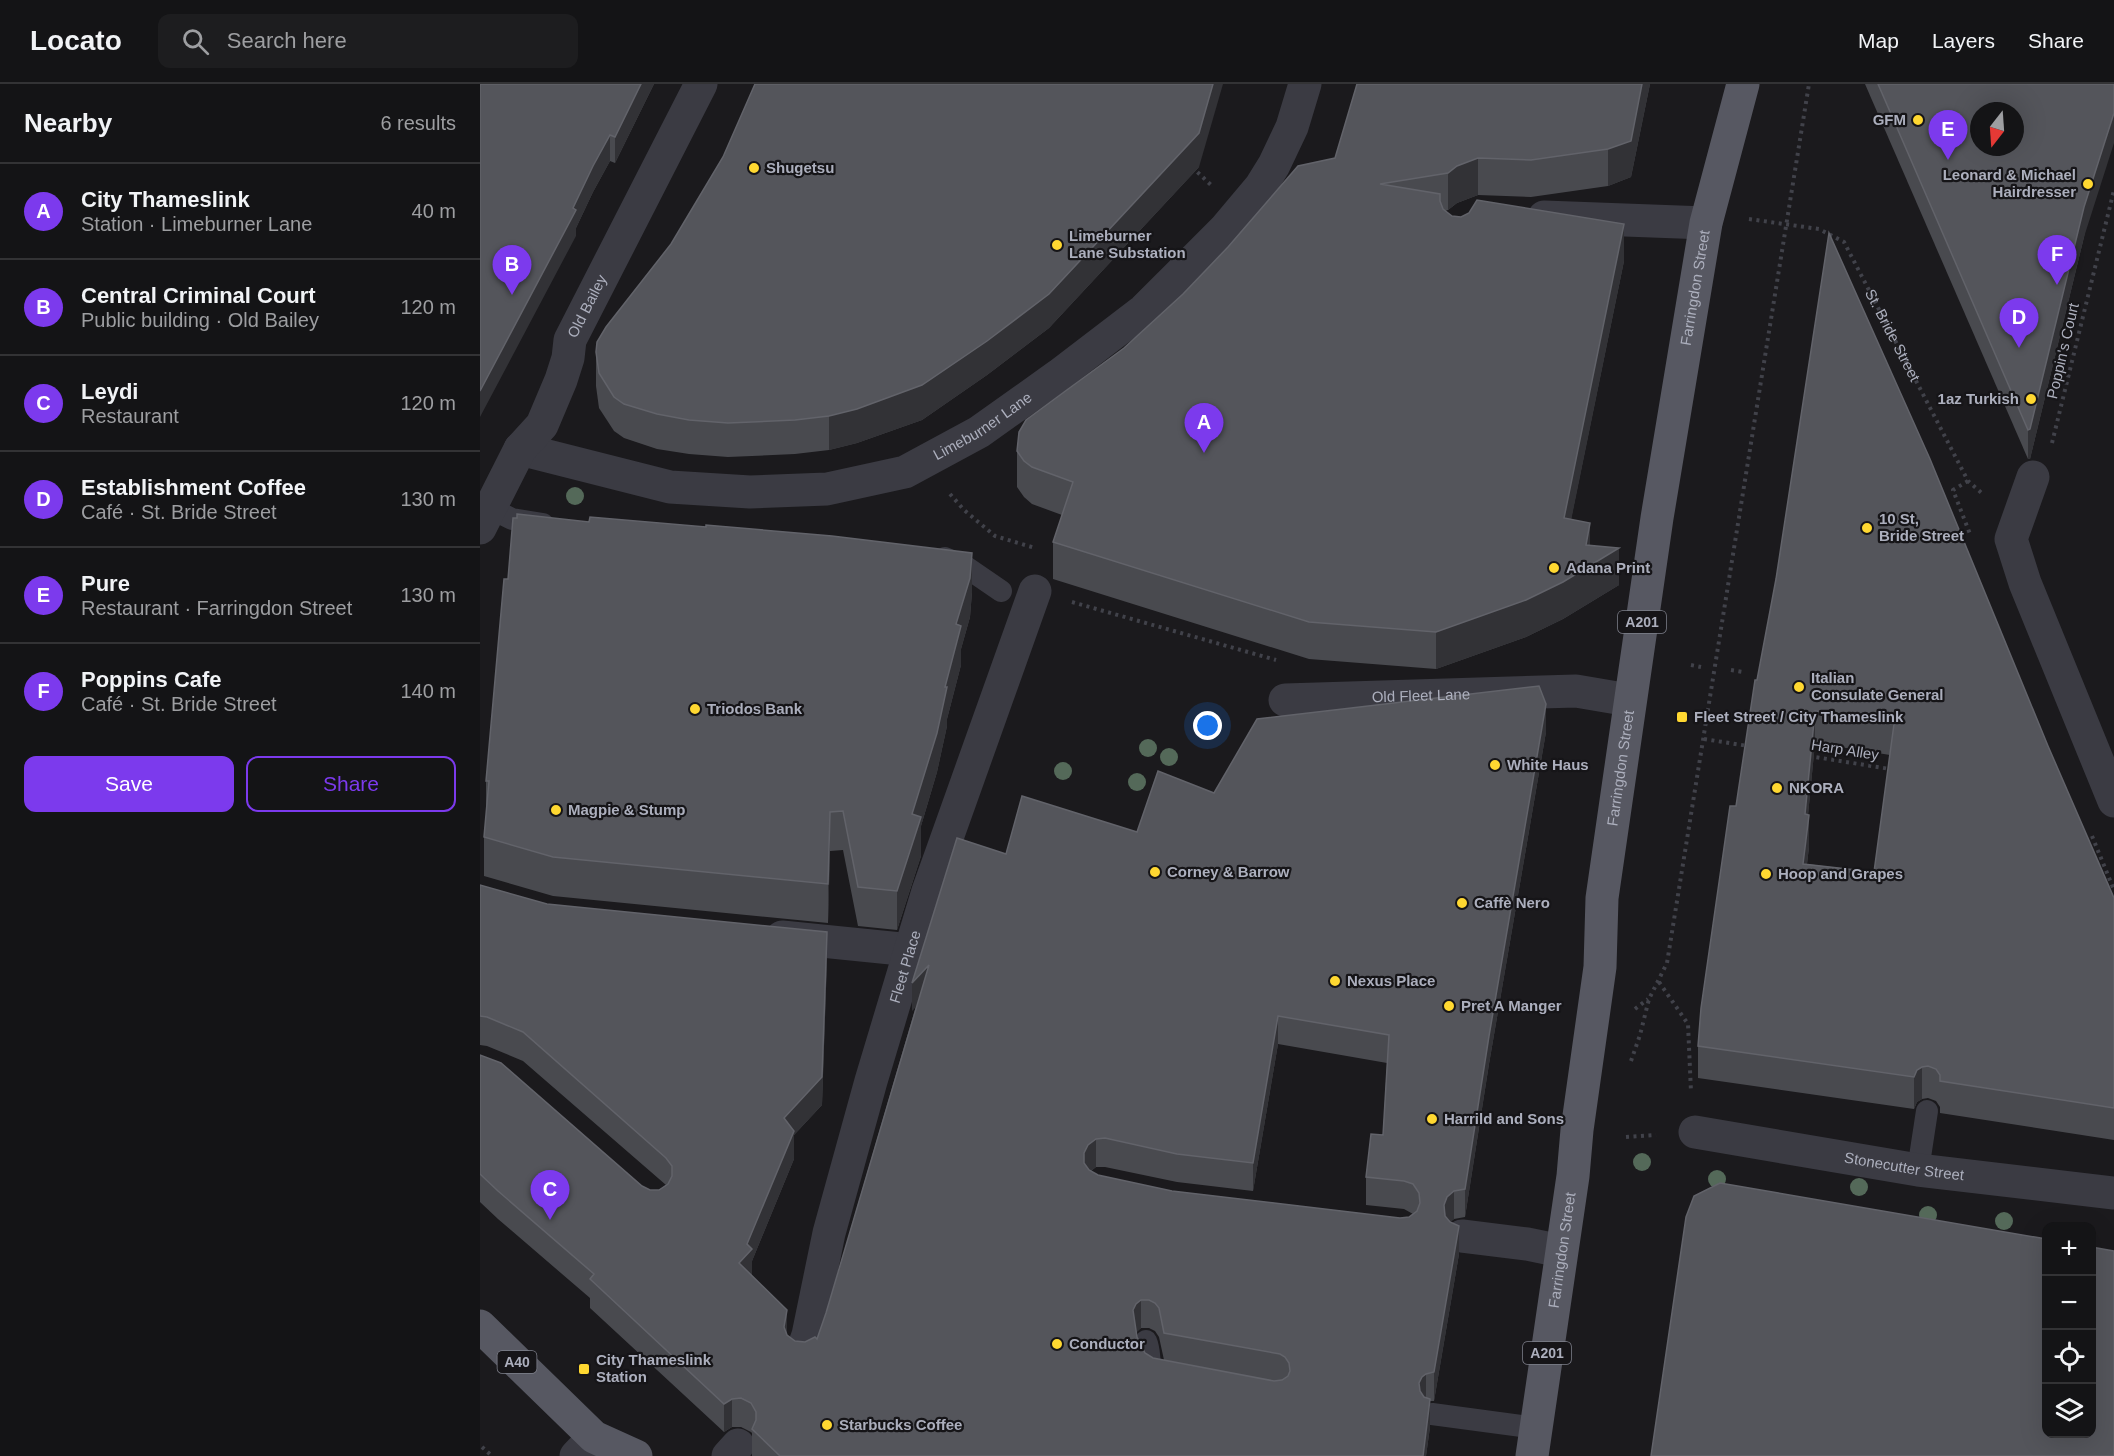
<!DOCTYPE html>
<html lang="en">
<head>
<meta charset="utf-8">
<style>
	body { margin:0; font-family:Helvetica,sans-serif; background:#1d1d1f; color:#f1f3f6 }
	.controls { position:absolute; right:18px; bottom:18px; display:grid; overflow:hidden; border-radius:12px; box-shadow:0 6px 24px #0002 }
	.controls button { width:54px; height:54px; display:grid; place-items:center; padding:0; border:0; border-bottom:2px solid #333335; background:#141416; color:#f1f3f6; font:30px sans-serif }
	.compass { position:absolute; left:1490px; top:18px; width:54px; height:54px; border-radius:50%; background:#141416; box-shadow:0 6px 24px #0002; rotate:197deg }
	.you { position:absolute; left:728px; top:642px; width:21px; height:21px; margin:-15px; border:4px solid #fff; border-radius:50%; background:#1a73e8; box-shadow:0 0 0 9px #1a73e833 }
	.badge { display:grid; place-items:center; width:39px; height:39px; border-radius:50%; background:#7c3aed; color:#fff; font-size:20px; font-weight:700 }
	.pin { position:absolute; translate:-50% -50px; filter:drop-shadow(0 2px 3px #0008) }
	.pin::after { content:''; position:absolute; top:32px; width:21px; height:18px; background:inherit; clip-path:polygon(0 0,100% 0,50% 100%) }
	.list { margin:0; padding:0; list-style:none }
	h2 { display:flex; justify-content:space-between; align-items:center; height:78px; margin:0; padding:0 24px; font-size:26px }
	h2 small { font-size:20px; font-weight:400; color:#9d9ea1 }
	.list li { display:grid; grid-template-columns:39px 1fr auto; gap:18px; align-items:center; box-sizing:border-box; height:96px; padding:0 24px; border-top:2px solid #333335 }
	.list b { display:block; font-size:22px; white-space:nowrap }
	.list p { margin:0; font-size:20px; white-space:nowrap; color:#9d9ea1 }
	.list em { font-size:20px; font-style:normal; color:#9d9ea1 }
	.actions { display:flex; gap:12px; padding:18px 24px }
	.actions a { flex:1; padding:14px 0; border:2px solid #7c3aed; border-radius:12px; text-align:center; font-size:21px; color:#7c3aed }
	.actions .main { background:#7c3aed; color:#fff }
	.icon { flex:none; width:33px; height:33px; fill:none; stroke:currentColor; stroke-width:2; stroke-linecap:round; stroke-linejoin:round }
	.map { position:relative; flex:none; width:1634px; height:1372px; overflow:hidden }
	header { display:flex; align-items:center; gap:36px; box-sizing:border-box; height:84px; padding:0 30px; background:#141416; border-bottom:2px solid #333335 }
	header strong { font-size:28px }
	nav { display:flex; gap:33px; margin-inline-start:auto; font-size:21px }
	.search { width:420px; height:54px; background:#1d1d1f; display:flex; align-items:center; gap:15px; box-sizing:border-box; padding:0 21px; border-radius:12px; color:#9d9ea1; font-size:22px }
	main { display:flex }
	aside { flex:1; background:#141416 }
	.map>svg:first-child { display:block }
</style>
</head>
<body>
<header>
<strong>Locato</strong>
<div class="search"><svg class="icon" aria-label="search" viewBox="0 0 24 24"><circle cx="10" cy="10" r="6"/><path d="M15 15l6 6"/></svg>Search here</div>
<nav><a>Map</a><a>Layers</a><a>Share</a></nav>
</header>
<main>
<aside>
<h2>Nearby<small>6 results</small></h2>
<ul class="list">
<li><span class="badge">A</span><div><b>City Thameslink</b><p>Station · Limeburner Lane</p></div><em>40 m</em></li>
<li><span class="badge">B</span><div><b>Central Criminal Court</b><p>Public building · Old Bailey</p></div><em>120 m</em></li>
<li><span class="badge">C</span><div><b>Leydi</b><p>Restaurant</p></div><em>120 m</em></li>
<li><span class="badge">D</span><div><b>Establishment Coffee</b><p>Café · St. Bride Street</p></div><em>130 m</em></li>
<li><span class="badge">E</span><div><b>Pure</b><p>Restaurant · Farringdon Street</p></div><em>130 m</em></li>
<li><span class="badge">F</span><div><b>Poppins Cafe</b><p>Café · St. Bride Street</p></div><em>140 m</em></li>
</ul>
<div class="actions"><a class="main">Save</a><a>Share</a></div>
</aside>
<div class="map">
<svg width="1634" height="1372" viewBox="0 0 1634 1372">
	<rect width="100%" height="100%" fill="#1b1a1d"/>
	<g fill="none" stroke-linecap="round" stroke-linejoin="round">
		<g stroke="#41424a" stroke-width="4" stroke-dasharray="3 4.5" stroke-linecap="butt">
			<polyline points="712,83 731,101"/>
			<path id="s1" d="M 1269,135 L 1339,145 L 1364,158 L 1488,397 L 1504,411"/>
			<polyline points="1572,359 1634,106"/>
			<polyline points="1488,397 1473,406 1490,450"/>
			<polyline points="470,410 484,426 515,452 555,464"/>
			<polyline points="592,518 796,576"/>
			<polyline points="1211,581 1221,583"/>
			<polyline points="1251,586 1263,588"/>
			<polyline points="1224,655 1268,662"/>
			<polyline points="1329,672 1410,685"/>
			<polyline points="1612,752 1634,806"/>
			<polyline points="1179,898 1208,940 1211,1008"/>
			<polyline points="1155,925 1168,915"/>
			<polyline points="1151,977 1160,951 1169,915 1187,879 1329,0"/>
			<polyline points="1146,1053 1176,1051"/>
			<polyline points="2,1363 12,1372"/>
		</g>
		<g stroke="#3b3b43" stroke-width="22">
			<polyline points="10,424 32,435 63,440"/>
			<polyline points="465,474 486,483 521,507"/>
			<polyline points="1438,1086 1447,1027"/>
			<path d="M 666,1257 C 673,1274 663,1287 687,1291"/>
			<polyline points="952,1330 1056,1344"/>
		</g>
		<g stroke="#3b3b43" stroke-width="33">
			<polyline points="302,853 431,866"/>
			<path id="s2" d="M 322,1268 L 328,1251 L 349,1149 L 391,997 L 448,807 L 555,507"/>
			<polyline points="248,1372 258,1361"/>
		</g>
		<g stroke="#3b3b43" stroke-width="33">
			<polyline points="1064,133 1226,139"/>
			<path id="s3" d="M 40,365 L 190,403 L 270,408 L 347,405 L 425,388 L 499,348 L 579,291 L 664,226 L 744,146 L 781,102 L 794,81 L 812,43 L 825,0"/>
			<polyline points="1553,393 1531,455 1545,499 1634,717"/>
			<path id="s4" d="M 0,444 L 40,365 L 62,341 L 81,296 L 88,274 L 90,256 L 221,0"/>
			<path id="s5" d="M 805,616 L 1096,607 L 1149,616"/>
			<path id="s6" d="M 1215,1048 L 1438,1086 L 1634,1109"/>
			<polyline points="982,1152 1047,1160 1081,1167"/>
		</g>
		<polyline stroke="#3b3b43" stroke-width="33" points="96,1372 114,1353"/>
		<g stroke="#575862" stroke-width="33">
			<polyline points="0,1242 114,1353 156,1372"/>
			<path id="s7" d="M 1052,1372 L 1093,1092 L 1097,1046 L 1120,883 L 1122,814 L 1177,434 L 1226,139 L 1263,0"/>
		</g>
	</g>
	<g fill="#546959">
		<circle cx="95" cy="412" r="9"/>
		<circle cx="668" cy="664" r="9"/>
		<circle cx="689" cy="673" r="9"/>
		<circle cx="583" cy="687" r="9"/>
		<circle cx="657" cy="698" r="9"/>
		<circle cx="1162" cy="1078" r="9"/>
		<circle cx="1237" cy="1095" r="9"/>
		<circle cx="1379" cy="1103" r="9"/>
		<circle cx="1448" cy="1131" r="9"/>
		<circle cx="1524" cy="1137" r="9"/>
	</g>
	<g fill="#494a4f" fill-rule="evenodd">
		<polygon points="0,0 174,0 135,79 130,77 113,108 96,144 96,152"/>
		<polygon points="1170,0 1151,93 1128,102 1051,113 998,111 977,119 968,126 965,127 972,132 1144,177 1091,435 1139,501 1083,535 1046,553 956,585 829,575 573,495 573,458 582,431 552,420 544,413 537,403 537,367 644,264 855,74"/>
		<polygon points="1385,0 1634,0 1604,153 1550,375 1548,375"/>
		<polygon points="719,83 569,244 507,291 442,336 377,359 349,366 315,370 248,373 209,370 177,365 144,354 134,347 119,324 116,302 116,268"/>
		<path d="M 1296,495 L 1568,662 L 1634,814 L 1634,1056 L 1460,1029 L 1460,1023 L 1456,1017 L 1448,1014 L 1442,1015 L 1437,1018 L 1434,1025 L 1218,994 L 1218,962 L 1256,722 ZM 1335,659 L 1410,671 L 1394,788 L 1327,780 L 1329,763 L 1328,731 Z"/>
		<polygon points="492,508 490,533 481,565 481,581 467,635 467,642 457,688 441,742 441,772 417,846 378,842 363,766 350,767 348,839 73,812 4,792 4,753 6,731 6,697"/>
		<path d="M 1066,648 L 1009,980 L 985,1133 L 974,1135 L 970,1138 L 979,1170 L 954,1317 L 950,1317 L 950,1343 L 946,1372 L 272,1372 L 272,1349 L 271,1348 L 261,1343 L 252,1343 L 244,1348 L 110,1224 L 110,1214 L 18,1135 L 0,1118 L 0,971 L 162,1102 L 170,1106 L 179,1106 L 186,1101 L 43,977 L 7,962 L 0,961 L 0,801 L 67,820 L 347,876 L 342,1021 L 314,1051 L 314,1075 L 272,1177 L 272,1192 L 307,1251 L 315,1257 L 325,1258 L 337,1255 L 346,1229 L 436,922 L 432,927 L 526,770 L 657,748 L 734,709 ZM 798,960 L 907,979 L 903,1051 L 886,1093 L 886,1121 L 924,1125 L 933,1130 L 929,1133 L 920,1134 L 692,1107 L 618,1091 L 611,1087 L 616,1083 L 625,1083 L 697,1098 L 773,1107 ZM 661,1244 L 669,1244 L 675,1247 L 679,1253 L 684,1276 L 673,1274 L 665,1269 L 657,1253 L 656,1248 Z"/>
	</g>
	<g fill="#323236">
		<polygon points="161,0 174,0 135,79 135,53"/>
		<polygon points="733,0 743,0 719,83 569,244 507,291 442,336 377,359 349,366 349,332"/>
		<polygon points="1162,0 1170,0 1151,93 1128,102 1128,65"/>
		<polygon points="1634,29 1634,59 1604,153 1550,375 1548,375 1548,346 1604,123"/>
		<polygon points="130,51 130,77 113,108 96,144 96,152 0,333 0,307 113,82"/>
		<polygon points="998,74 998,111 977,119 968,126 968,89 977,82"/>
		<polygon points="1144,140 1144,177 1084,471 1084,434"/>
		<polygon points="1110,439 1110,476 1139,464 1139,501 1083,535 1046,553 956,585 956,548 1106,461"/>
		<polygon points="492,469 492,508 490,533 481,565 481,581 467,635 467,642 457,688 441,742 441,772 417,846 417,807 432,730 465,603 476,540"/>
		<polygon points="1066,620 1066,648 1009,980 985,1133 985,1105 1009,952"/>
		<polygon points="1335,627 1335,659 1325,762 1325,730"/>
		<polygon points="350,728 350,767 348,839 348,800"/>
		<polygon points="1329,731 1329,763 1323,812 1323,780"/>
		<polygon points="347,848 347,876 342,1021 314,1051 314,1075 272,1177 272,1193 259,1179 267,1160"/>
		<polygon points="449,881 449,909 432,927 432,899"/>
		<polygon points="798,932 798,960 773,1107 773,1079"/>
		<polygon points="1442,983 1442,1015 1437,1018 1434,1025 1434,993 1437,986"/>
		<polygon points="616,1055 616,1083 608,1089 604,1098 604,1069 608,1061"/>
		<polygon points="974,1107 974,1135 967,1141 964,1121 967,1113"/>
		<polygon points="979,1142 979,1170 954,1317 954,1288"/>
		<polygon points="661,1216 661,1244 656,1249 653,1226 656,1220"/>
		<polygon points="307,1226 307,1254 304,1243"/>
		<polygon points="946,1290 946,1318 942,1321 939,1299 942,1293"/>
		<polygon points="252,1315 252,1343 244,1348 244,1320"/>
		<polygon points="950,1315 950,1343 946,1372 943,1372"/>
	</g>
	<g fill="#54555b" stroke="#62636a" stroke-width="1.5" fill-rule="evenodd">
		<polygon points="0,0 161,0 135,53 130,51 113,82 93,124 96,126 0,307"/>
		<polygon points="275,0 733,0 719,49 569,210 507,257 442,301 377,325 349,332 315,336 248,339 209,336 177,330 144,320 134,313 119,289 116,268 117,258 126,243 191,160 243,73"/>
		<polygon points="877,0 1162,0 1151,57 1128,65 1051,76 998,74 977,82 968,89 900,100 960,110 960,117 963,125 972,132 981,133 989,129 997,116 1144,140 1084,434 1110,439 1106,461 1139,464 1083,498 1046,516 956,548 829,538 573,458 593,398 552,383 544,377 537,367 539,348 546,336 644,264 703,210 748,163 818,82 855,74"/>
		<path d="M 1398,0 L 1634,0 L 1634,29 L 1604,123 L 1550,345 L 1548,346 ZM 1499,27 L 1535,27 L 1535,63 L 1499,63 Z"/>
		<path d="M 1349,149 L 1450,375 L 1568,662 L 1634,814 L 1634,1024 L 1460,997 L 1460,991 L 1456,985 L 1448,982 L 1442,983 L 1437,986 L 1434,993 L 1218,962 L 1221,924 L 1250,722 L 1256,722 L 1275,596 L 1277,596 L 1296,495 ZM 1335,627 L 1414,640 L 1394,788 L 1323,780 L 1329,731 L 1325,730 Z"/>
		<polygon points="37,430 109,438 110,433 226,443 226,441 352,452 492,469 490,494 476,540 481,542 465,603 467,603 457,649 432,730 441,733 417,807 378,803 363,727 350,728 348,800 73,773 4,753 9,697 6,697 24,495 28,495 33,434 37,434"/>
		<path d="M 1059,602 L 1066,620 L 1009,952 L 985,1105 L 974,1107 L 967,1113 L 964,1121 L 965,1132 L 970,1138 L 979,1142 L 954,1288 L 946,1290 L 942,1293 L 939,1299 L 940,1307 L 944,1313 L 950,1315 L 943,1372 L 300,1372 L 272,1345 L 276,1336 L 276,1328 L 271,1319 L 261,1314 L 252,1315 L 244,1320 L 110,1195 L 114,1190 L 18,1107 L 0,1090 L 0,971 L 21,979 L 162,1102 L 170,1106 L 179,1106 L 188,1100 L 192,1092 L 192,1082 L 186,1074 L 43,948 L 7,933 L 0,932 L 0,801 L 67,820 L 347,848 L 342,993 L 304,1034 L 314,1047 L 267,1160 L 272,1165 L 259,1179 L 307,1226 L 304,1243 L 307,1251 L 315,1257 L 325,1258 L 335,1253 L 337,1255 L 346,1229 L 449,881 L 432,899 L 477,754 L 526,770 L 542,712 L 657,748 L 678,687 L 734,709 L 777,635 ZM 798,932 L 909,951 L 903,1051 L 891,1050 L 886,1093 L 924,1097 L 933,1100 L 939,1109 L 940,1119 L 937,1127 L 929,1133 L 920,1134 L 692,1107 L 618,1091 L 609,1086 L 604,1079 L 604,1069 L 608,1061 L 616,1055 L 625,1054 L 697,1070 L 773,1079 ZM 661,1216 L 669,1216 L 675,1219 L 679,1224 L 684,1249 L 800,1270 L 805,1273 L 809,1279 L 810,1287 L 808,1292 L 802,1296 L 794,1297 L 673,1274 L 665,1269 L 657,1253 L 653,1226 L 656,1220 Z"/>
		<polygon points="1240,1099 1566,1155 1566,1350 1611,1350 1611,1163 1634,1167 1634,1372 1171,1372 1206,1133 1214,1112"/>
	</g>
	<g fill="#ffd831" stroke="#161518" stroke-width="2">
		<circle cx="1438" cy="36" r="6"/>
		<circle cx="274" cy="84" r="6"/>
		<circle cx="1608" cy="100" r="6"/>
		<circle cx="577" cy="161" r="6"/>
		<circle cx="1551" cy="315" r="6"/>
		<circle cx="1387" cy="444" r="6"/>
		<circle cx="1074" cy="484" r="6"/>
		<circle cx="1319" cy="603" r="6"/>
		<circle cx="215" cy="625" r="6"/>
		<rect x="1196" y="627" width="12" height="12" rx="3"/>
		<circle cx="1015" cy="681" r="6"/>
		<circle cx="1297" cy="704" r="6"/>
		<circle cx="76" cy="726" r="6"/>
		<circle cx="675" cy="788" r="6"/>
		<circle cx="1286" cy="790" r="6"/>
		<circle cx="982" cy="819" r="6"/>
		<circle cx="855" cy="897" r="6"/>
		<circle cx="969" cy="922" r="6"/>
		<circle cx="952" cy="1035" r="6"/>
		<circle cx="577" cy="1260" r="6"/>
		<rect x="98" y="1279" width="12" height="12" rx="3"/>
		<circle cx="347" cy="1341" r="6"/>
	</g>
	<g text-anchor="middle" stroke-width="4.5" stroke-linejoin="round" paint-order="stroke">
		<g fill="#161518" stroke="#7f818c" stroke-width="1.5">
			<rect x="1138" y="527" width="48" height="22" rx="4.5"/>
			<rect x="1043" y="1258" width="48" height="22" rx="4.5"/>
			<rect x="17.5" y="1267" width="39" height="22" rx="4.5"/>
		</g>
		<g font-size="14" font-weight="bold" fill="#acafbd">
			<text x="1162" y="543">A201</text>
			<text x="1067" y="1274">A201</text>
			<text x="37" y="1283">A40</text>
		</g>
		<g font-size="15" font-weight="bold" fill="#acafbd" stroke="#161518" text-anchor="start">
			<text x="1426" y="41" text-anchor="end">GFM</text>
			<text x="286" y="89">Shugetsu</text>
			<text x="1596" y="96" text-anchor="end">Leonard &amp; Michael<tspan x="1596" dy="17">Hairdresser</tspan></text>
			<text x="589" y="157">Limeburner<tspan x="589" dy="17">Lane Substation</tspan></text>
			<text x="1539" y="320" text-anchor="end">1az Turkish</text>
			<text x="1399" y="440">10 St,<tspan x="1399" dy="17">Bride Street</tspan></text>
			<text x="1086" y="489">Adana Print</text>
			<text x="1331" y="599">Italian<tspan x="1331" dy="17">Consulate General</tspan></text>
			<text x="227" y="630">Triodos Bank</text>
			<text x="1214" y="638">Fleet Street / City Thameslink</text>
			<text x="1027" y="686">White Haus</text>
			<text x="1309" y="709">NKORA</text>
			<text x="88" y="731">Magpie &amp; Stump</text>
			<text x="687" y="793">Corney &amp; Barrow</text>
			<text x="1298" y="795">Hoop and Grapes</text>
			<text x="994" y="824">Caffè Nero</text>
			<text x="867" y="902">Nexus Place</text>
			<text x="981" y="927">Pret A Manger</text>
			<text x="964" y="1040">Harrild and Sons</text>
			<text x="589" y="1265">Conductor</text>
			<text x="116" y="1281">City Thameslink<tspan x="116" dy="17">Station</tspan></text>
			<text x="359" y="1346">Starbucks Coffee</text>
		</g>
		<g font-size="15" fill="#acafbd" stroke="#161518">
			<text dy="5" stroke="none"><textPath href="#s7" startOffset="1180">Farringdon Street</textPath></text>
			<text dy="5" stroke="none"><textPath href="#s4" startOffset="249">Old Bailey</textPath></text>
			<text dy="5" stroke="none"><textPath href="#s1" startOffset="204">St. Bride Street</textPath></text>
			<text transform="translate(1583 267) rotate(-77)" y="5">Poppin's Court</text>
			<text dy="5" stroke="none"><textPath href="#s3" startOffset="482">Limeburner Lane</textPath></text>
			<text dy="5" stroke="none"><textPath href="#s5" startOffset="136">Old Fleet Lane</textPath></text>
			<text transform="translate(1365 666) rotate(9)" y="5">Harp Alley</text>
			<text dy="5" stroke="none"><textPath href="#s7" startOffset="694">Farringdon Street</textPath></text>
			<text dy="5" stroke="none"><textPath href="#s2" startOffset="399">Fleet Place</textPath></text>
			<text dy="5" stroke="none"><textPath href="#s6" startOffset="212">Stonecutter Street</textPath></text>
			<text dy="5" stroke="none"><textPath href="#s7" startOffset="208">Farringdon Street</textPath></text>
		</g>
	</g>
</svg>
<div class="controls">
<button>+</button>
<button>−</button>
<button><svg class="icon" aria-label="locate" viewBox="0 0 24 24"><circle cx="12" cy="12" r="6"/><path d="M12 2v4M12 18v4M2 12h4M18 12h4"/></svg></button>
<button><svg class="icon" aria-label="layers" viewBox="0 0 24 24"><path d="M12 4l9 5-9 5-9-5zM3 14l9 5 9-5"/></svg></button>
</div>
<svg class="compass" viewBox="-18 -18 36 36"><path d="M0-13l5 13h-10z" fill="#e53935"/><path d="M0 13l5-13h-10z" fill="#9d9ea1"/></svg>
<div class="you"></div>
<div class="pin badge" style="left:724px;top:369px">A</div>
<div class="pin badge" style="left:32px;top:211px">B</div>
<div class="pin badge" style="left:70px;top:1136px">C</div>
<div class="pin badge" style="left:1539px;top:264px">D</div>
<div class="pin badge" style="left:1468px;top:76px">E</div>
<div class="pin badge" style="left:1577px;top:201px">F</div>
</div>
</main>
</body>
</html>
